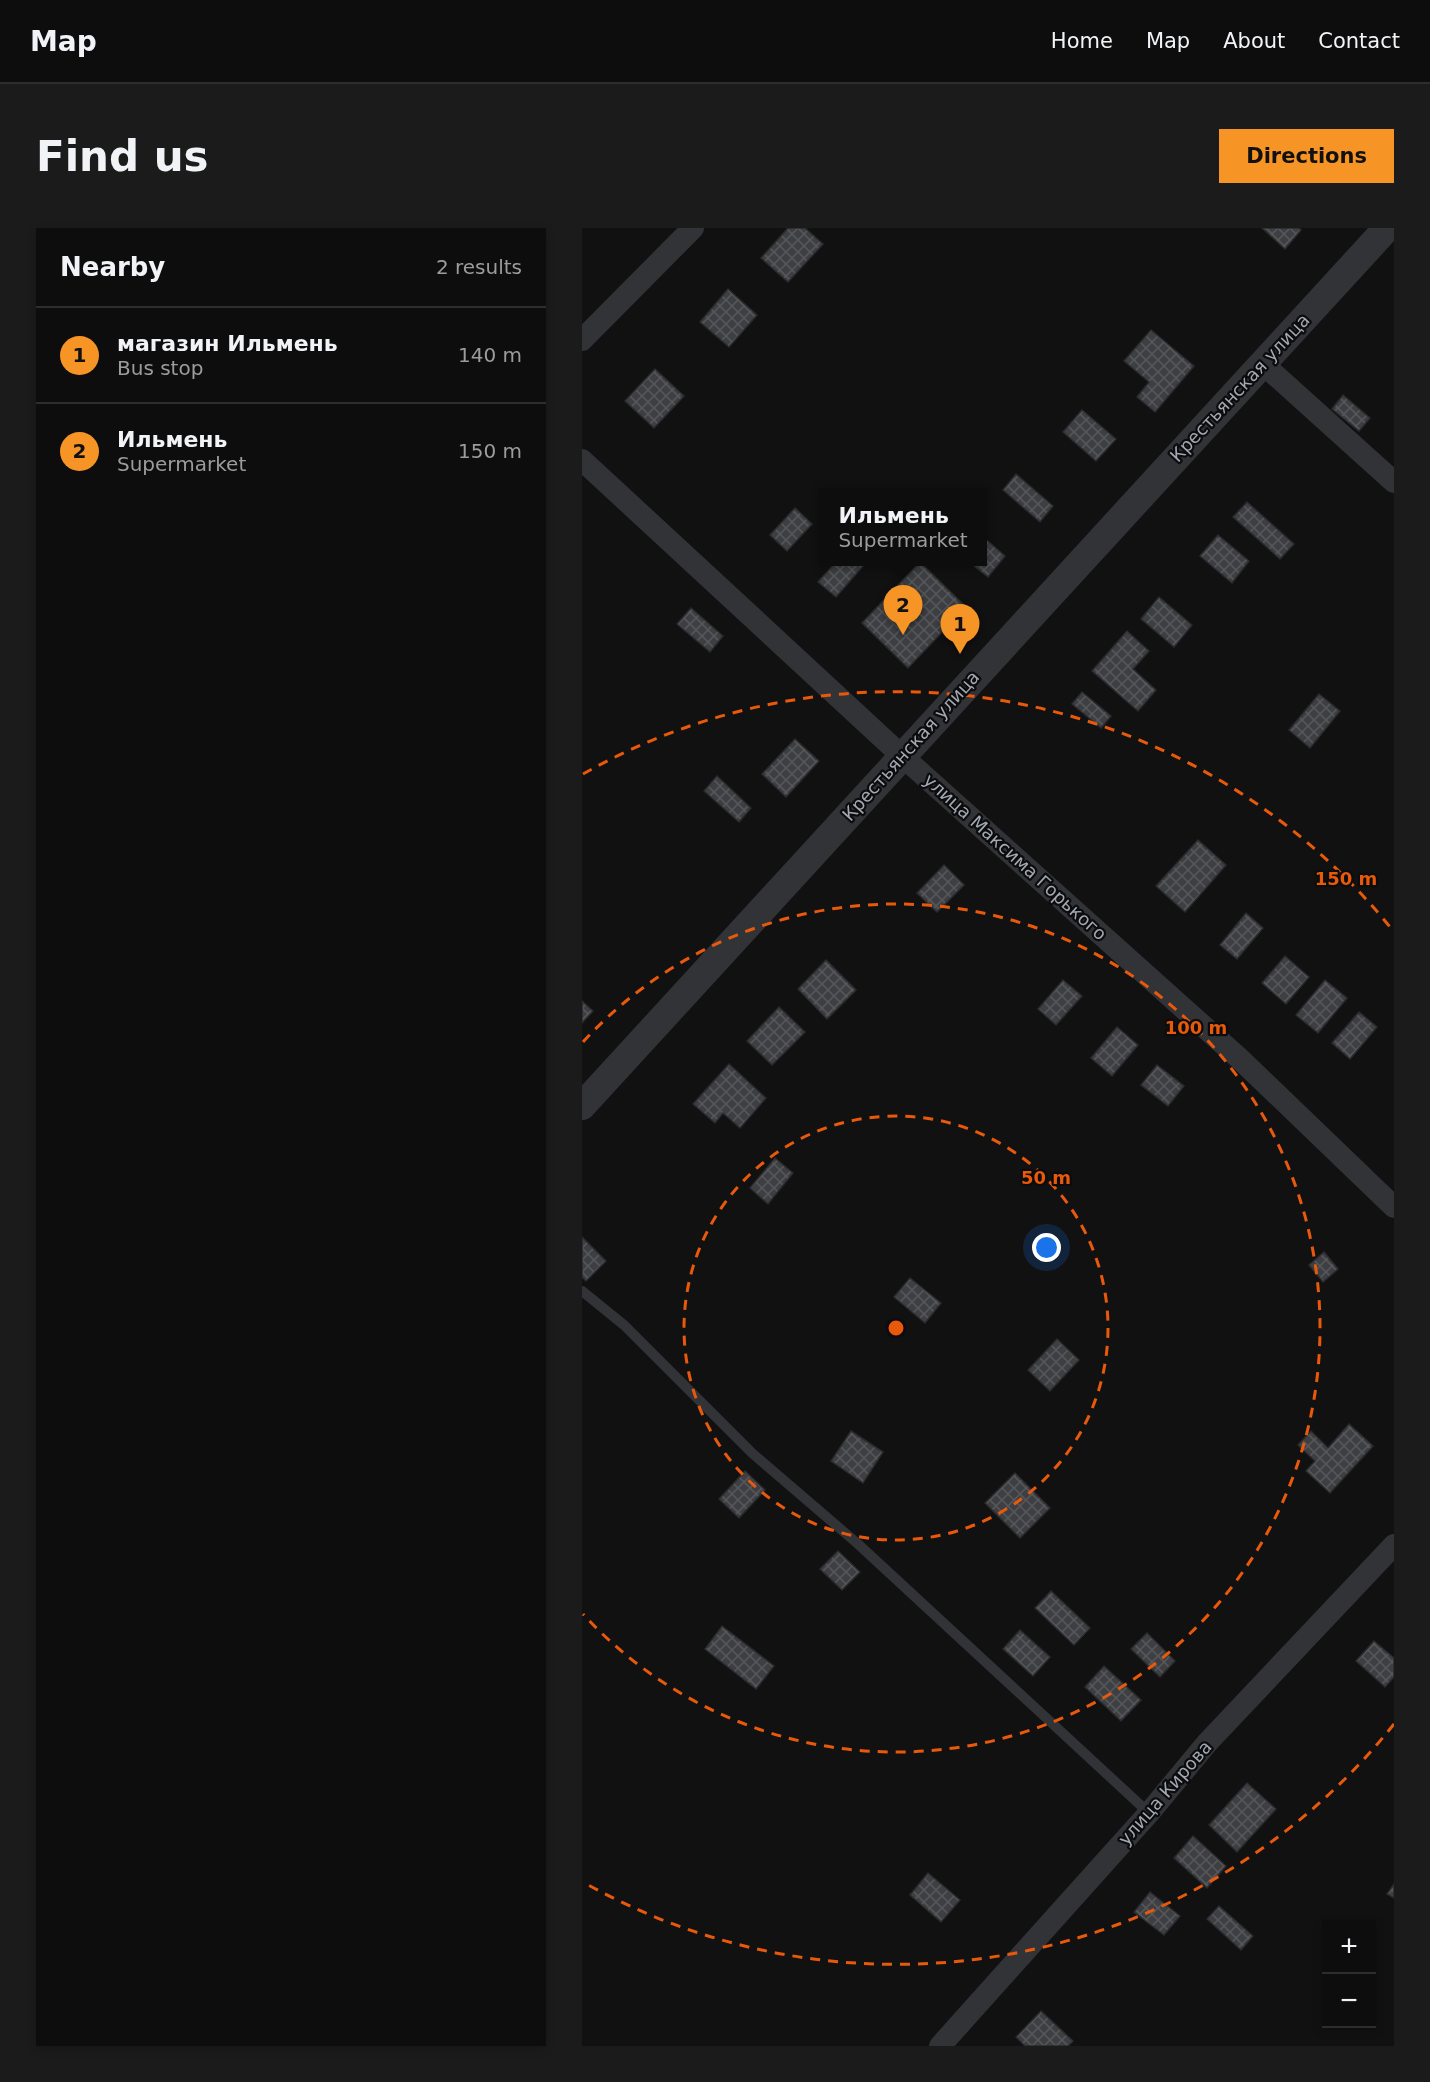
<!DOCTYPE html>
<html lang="en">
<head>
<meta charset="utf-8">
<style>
	body { margin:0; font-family:"DejaVu Sans",sans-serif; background:#1b1b1c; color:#f1f3f6 }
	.controls { position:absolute; right:18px; bottom:18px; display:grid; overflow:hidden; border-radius:0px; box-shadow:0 3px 9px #0003 }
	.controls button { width:54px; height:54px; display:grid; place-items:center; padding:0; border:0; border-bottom:2px solid #2d2d2e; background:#0d0d0e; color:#f1f3f6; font:30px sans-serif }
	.you { position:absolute; left:465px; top:1020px; width:21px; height:21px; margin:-15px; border:4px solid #fff; border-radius:50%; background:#1a73e8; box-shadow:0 0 0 9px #1a73e833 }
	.badge { display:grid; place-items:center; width:39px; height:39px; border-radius:50%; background:#f69425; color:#111; font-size:20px; font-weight:700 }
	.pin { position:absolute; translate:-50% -50px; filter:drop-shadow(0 2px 3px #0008) }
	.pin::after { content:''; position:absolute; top:32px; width:21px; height:18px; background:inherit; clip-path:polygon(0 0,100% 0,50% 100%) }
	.popup { position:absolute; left:237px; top:260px; width:168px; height:78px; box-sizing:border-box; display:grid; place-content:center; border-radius:0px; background:#0d0d0e; filter:drop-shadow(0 2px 4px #0005); font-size:20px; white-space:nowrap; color:#9a9c9e }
	.popup b { font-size:22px; color:#f1f3f6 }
	.popup::after { content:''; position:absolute; left:50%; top:100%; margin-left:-12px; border:12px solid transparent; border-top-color:#0d0d0e }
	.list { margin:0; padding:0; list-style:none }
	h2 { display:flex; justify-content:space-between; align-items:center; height:78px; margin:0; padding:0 24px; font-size:26px }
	h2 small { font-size:20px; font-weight:400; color:#9a9c9e }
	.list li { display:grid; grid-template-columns:39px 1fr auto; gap:18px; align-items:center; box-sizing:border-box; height:96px; padding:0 24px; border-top:2px solid #2d2d2e }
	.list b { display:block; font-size:22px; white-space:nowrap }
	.list p { margin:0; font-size:20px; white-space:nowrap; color:#9a9c9e }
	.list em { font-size:20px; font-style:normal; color:#9a9c9e }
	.map { position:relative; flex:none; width:812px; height:1818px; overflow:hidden; border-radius:0px }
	header { display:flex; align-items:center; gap:36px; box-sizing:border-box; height:84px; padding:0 30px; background:#0d0d0e; border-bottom:2px solid #2d2d2e }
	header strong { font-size:28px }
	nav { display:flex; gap:33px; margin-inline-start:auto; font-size:21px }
	.intro { display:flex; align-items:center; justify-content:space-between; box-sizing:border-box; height:144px; padding:0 36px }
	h1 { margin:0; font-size:42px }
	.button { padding:15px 27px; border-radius:0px; background:#f69425; color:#111; font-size:21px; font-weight:700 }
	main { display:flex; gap:36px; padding:0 36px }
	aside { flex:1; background:#0d0d0e; border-radius:0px; box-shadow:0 3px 9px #0003 }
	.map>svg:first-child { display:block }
</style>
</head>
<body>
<header>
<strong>Map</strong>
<nav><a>Home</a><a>Map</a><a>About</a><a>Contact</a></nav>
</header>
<div class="intro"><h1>Find us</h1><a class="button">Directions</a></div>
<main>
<aside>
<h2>Nearby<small>2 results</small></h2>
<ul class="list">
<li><span class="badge">1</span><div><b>магазин Ильмень</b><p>Bus stop</p></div><em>140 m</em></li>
<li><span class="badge">2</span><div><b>Ильмень</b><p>Supermarket</p></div><em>150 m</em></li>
</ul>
</aside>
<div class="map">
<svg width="812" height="1818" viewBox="0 0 812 1818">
	<defs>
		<pattern id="building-cross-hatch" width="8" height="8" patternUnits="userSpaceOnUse" patternTransform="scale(1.5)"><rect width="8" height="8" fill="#3d3f42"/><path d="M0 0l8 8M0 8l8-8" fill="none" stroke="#56585b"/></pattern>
	</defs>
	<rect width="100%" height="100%" fill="#111112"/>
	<g fill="url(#building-cross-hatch)" stroke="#2b2b2e" stroke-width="1.5">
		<polygon points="206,0 223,0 241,16 206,54 179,30"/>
		<polygon points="680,0 717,0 719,2 703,21"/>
		<polygon points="146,61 175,87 147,119 118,94"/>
		<polygon points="569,102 612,138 573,184 555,169 567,154 542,133"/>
		<polygon points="73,141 102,168 72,200 43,173"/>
		<polygon points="761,167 788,190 777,203 750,181"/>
		<polygon points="500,182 534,211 514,233 481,204"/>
		<polygon points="434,246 471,278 458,294 421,262"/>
		<polygon points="665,274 712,316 698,331 651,289"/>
		<polygon points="213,280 230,296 205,323 188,307"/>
		<polygon points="636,307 667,333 650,355 618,328"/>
		<polygon points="400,308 423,328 406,349 387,334 400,334"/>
		<polygon points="254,334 276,334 281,338 254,369 236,354"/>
		<polygon points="338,334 384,379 326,440 280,395"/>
		<polygon points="577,369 610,397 592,419 559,391"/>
		<polygon points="109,380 141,408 128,424 95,396"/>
		<polygon points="545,403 567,423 551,441 574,462 556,483 510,443"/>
		<polygon points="500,464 529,488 519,500 490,476"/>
		<polygon points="737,466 758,483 728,520 707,502"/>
		<polygon points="213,511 237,533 204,569 180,546"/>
		<polygon points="135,548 169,580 157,594 122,563"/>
		<polygon points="616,612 644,637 603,684 574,658"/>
		<polygon points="362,637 382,657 355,684 335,665"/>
		<polygon points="664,685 681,700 655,731 638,717"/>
		<polygon points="703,728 727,749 704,776 680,755"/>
		<polygon points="244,732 274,762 245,791 216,761"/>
		<polygon points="481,752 500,768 474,797 456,781"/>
		<polygon points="743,752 765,770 736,805 714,787"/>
		<polygon points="0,773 11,783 0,795"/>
		<polygon points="197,779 223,804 190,837 165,813"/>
		<polygon points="777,784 795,799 768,831 750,815"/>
		<polygon points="535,799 556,817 530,848 509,830"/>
		<polygon points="147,836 184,870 158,900 141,885 133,895 111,876"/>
		<polygon points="575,837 602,858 586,878 559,857"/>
		<polygon points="193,930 211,945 186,976 168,960"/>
		<polygon points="0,1009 24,1033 4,1053 0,1049"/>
		<polygon points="742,1024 756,1041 741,1054 727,1037"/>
		<polygon points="328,1050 359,1075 343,1095 312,1069"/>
		<polygon points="475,1111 497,1132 468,1163 446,1142"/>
		<polygon points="767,1196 791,1218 748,1265 724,1243 733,1233 716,1217 729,1203 746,1220"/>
		<polygon points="269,1203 301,1224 281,1255 249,1233"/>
		<polygon points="163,1243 183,1262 157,1290 137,1271"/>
		<polygon points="433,1245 468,1280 438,1310 403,1275"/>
		<polygon points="256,1323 278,1344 260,1362 238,1341"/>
		<polygon points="469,1363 508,1400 492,1417 453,1380"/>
		<polygon points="140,1398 192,1438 174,1461 123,1421"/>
		<polygon points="438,1402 468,1429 451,1448 421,1421"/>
		<polygon points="565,1405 593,1433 578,1449 549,1421"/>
		<polygon points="792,1413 812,1430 812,1449 803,1459 774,1433"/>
		<polygon points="522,1438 559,1472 539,1493 503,1459"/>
		<polygon points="665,1555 694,1581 655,1624 627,1597"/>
		<polygon points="611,1608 644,1638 625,1660 592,1630"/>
		<polygon points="346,1645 378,1672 359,1694 328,1667"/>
		<polygon points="812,1656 812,1670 805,1666"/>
		<polygon points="568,1664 598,1688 582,1707 552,1684"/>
		<polygon points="637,1678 671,1708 659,1722 625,1691"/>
		<polygon points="459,1783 491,1813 486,1818 443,1818 434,1809"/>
	</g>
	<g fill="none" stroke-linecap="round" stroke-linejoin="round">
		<polyline stroke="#323337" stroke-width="10" points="0,1063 42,1097 170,1225 276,1316 567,1585"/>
		<g stroke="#323337" stroke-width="22">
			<polyline points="0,112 111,0"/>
			<polyline points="681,136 812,254"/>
			<polyline points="0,232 320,528 658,831 812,979"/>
			<polyline points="358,1818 567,1585 625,1515 812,1317"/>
		</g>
		<polyline stroke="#323337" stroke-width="28" points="0,878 805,0"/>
	</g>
	<g fill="none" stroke="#e8590c" stroke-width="3" stroke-dasharray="10 8">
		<circle cx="314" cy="1100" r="212"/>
		<path d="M1 814A424 424 0 1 1 1 1386"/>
		<path d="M812 1496A636 636 0 0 1 1 1654M1 546A636 636 0 0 1 812 704"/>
	</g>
	<g text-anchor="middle" stroke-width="4.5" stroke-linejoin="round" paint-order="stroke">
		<g font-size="18" fill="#a2a9b4" stroke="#0c0c0d">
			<text transform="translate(658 160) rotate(-47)" y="6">Крестьянская улица</text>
			<text transform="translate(329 518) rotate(-48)" y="6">Крестьянская улица</text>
			<text transform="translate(433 629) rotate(42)" y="6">улица Максима Горького</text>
			<text transform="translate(583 1565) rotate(-49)" y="6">улица Кирова</text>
		</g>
	</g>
	<circle cx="314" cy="1100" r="9" fill="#e8590c" stroke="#0c0c0d" stroke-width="3"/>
	<g font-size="18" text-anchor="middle" font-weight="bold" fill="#e8590c" stroke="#0c0c0d" stroke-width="4.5" stroke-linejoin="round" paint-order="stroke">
		<text x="764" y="657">150 m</text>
		<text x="614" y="806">100 m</text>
		<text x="464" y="956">50 m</text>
	</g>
</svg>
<div class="controls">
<button>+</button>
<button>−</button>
</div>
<div class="you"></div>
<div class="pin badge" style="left:378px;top:426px">1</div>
<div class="pin badge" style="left:321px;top:407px">2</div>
<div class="popup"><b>Ильмень</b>Supermarket</div>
</div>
</main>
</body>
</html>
